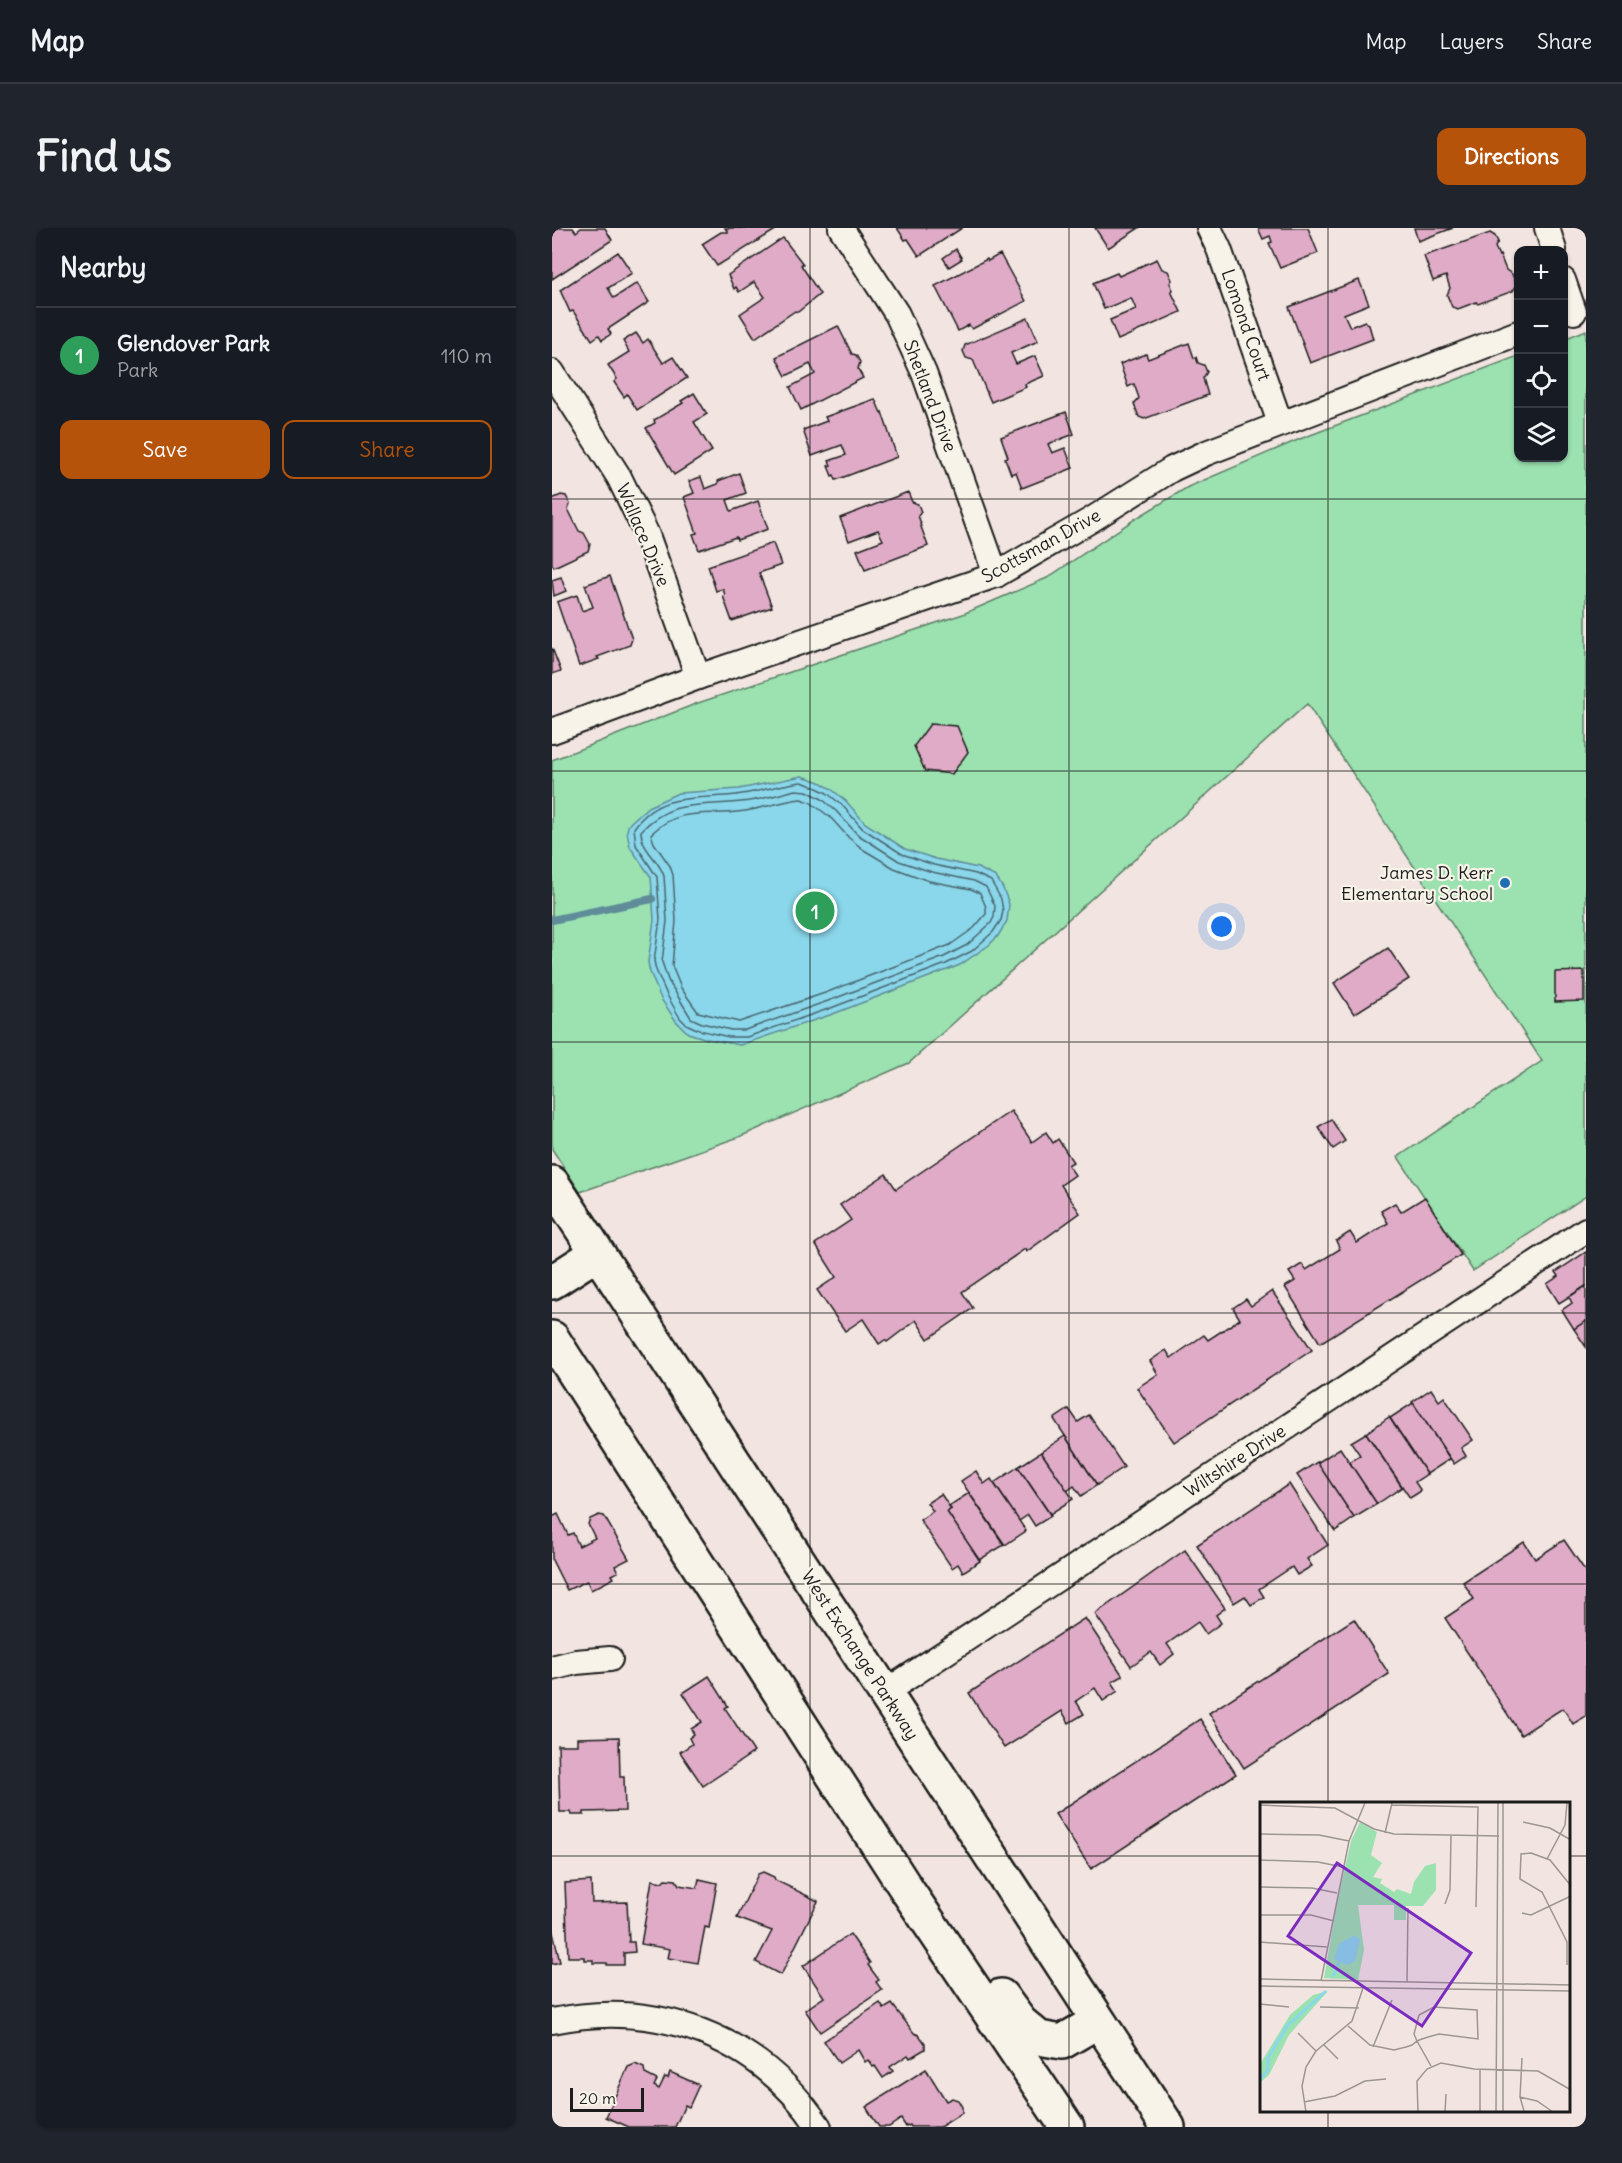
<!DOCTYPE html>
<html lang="en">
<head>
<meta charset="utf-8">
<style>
	body { margin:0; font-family:Delius,sans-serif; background:#20242c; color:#f1f3f6 }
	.controls { position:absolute; right:18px; top:18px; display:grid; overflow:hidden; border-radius:12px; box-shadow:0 2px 4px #0004 }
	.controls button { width:54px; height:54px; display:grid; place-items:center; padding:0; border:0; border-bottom:2px solid #363941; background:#171b24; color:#f1f3f6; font:30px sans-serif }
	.scale { position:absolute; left:18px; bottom:15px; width:74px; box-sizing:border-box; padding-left:6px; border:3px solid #1c1c1c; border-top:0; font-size:16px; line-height:21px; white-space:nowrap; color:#1c1c1c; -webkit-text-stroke:4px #f7f3e8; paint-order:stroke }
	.you { position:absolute; left:670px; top:699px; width:21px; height:21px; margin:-15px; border:4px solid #fff; border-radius:50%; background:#1a73e8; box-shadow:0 0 0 9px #1a73e833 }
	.badge { display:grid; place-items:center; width:39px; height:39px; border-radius:50%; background:#b45309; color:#fff; font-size:20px; font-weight:700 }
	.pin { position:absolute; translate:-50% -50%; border:3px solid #fff; box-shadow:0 2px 6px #0006 }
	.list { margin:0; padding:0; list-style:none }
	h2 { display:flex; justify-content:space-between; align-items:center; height:78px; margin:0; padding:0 24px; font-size:26px }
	h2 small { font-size:20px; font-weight:400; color:#9ea1a6 }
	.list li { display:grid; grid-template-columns:39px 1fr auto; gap:18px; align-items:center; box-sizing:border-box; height:96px; padding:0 24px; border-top:2px solid #363941 }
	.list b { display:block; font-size:22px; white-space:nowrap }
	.list p { margin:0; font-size:20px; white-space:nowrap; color:#9ea1a6 }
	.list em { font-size:20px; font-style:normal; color:#9ea1a6 }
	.actions { display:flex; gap:12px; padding:18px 24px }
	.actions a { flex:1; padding:14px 0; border:2px solid #b45309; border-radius:12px; text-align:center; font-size:21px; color:#b45309 }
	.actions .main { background:#b45309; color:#fff }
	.icon { flex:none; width:33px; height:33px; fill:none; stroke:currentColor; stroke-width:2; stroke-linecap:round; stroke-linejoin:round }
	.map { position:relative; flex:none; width:1034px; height:1899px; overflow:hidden; border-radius:12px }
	header { display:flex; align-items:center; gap:36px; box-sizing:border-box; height:84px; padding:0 30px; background:#171b24; border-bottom:2px solid #363941 }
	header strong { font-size:28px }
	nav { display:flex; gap:33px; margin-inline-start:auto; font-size:21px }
	.intro { display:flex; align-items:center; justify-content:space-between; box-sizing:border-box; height:144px; padding:0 36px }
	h1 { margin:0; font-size:42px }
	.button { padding:15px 27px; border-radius:12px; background:#b45309; color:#fff; font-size:21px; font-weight:700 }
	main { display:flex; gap:36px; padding:0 36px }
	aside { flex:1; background:#171b24; border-radius:12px; box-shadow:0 2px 4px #0004 }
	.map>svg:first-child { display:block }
</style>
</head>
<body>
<header>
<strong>Map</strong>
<nav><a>Map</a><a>Layers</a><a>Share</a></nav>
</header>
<div class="intro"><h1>Find us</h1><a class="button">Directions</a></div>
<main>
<aside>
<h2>Nearby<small></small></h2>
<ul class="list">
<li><span class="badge" style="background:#2e9e5b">1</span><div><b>Glendover Park</b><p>Park</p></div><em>110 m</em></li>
</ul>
<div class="actions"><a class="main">Save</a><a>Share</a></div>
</aside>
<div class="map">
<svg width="1034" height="1899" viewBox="0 0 1034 1899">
	<rect width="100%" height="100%" fill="#f2e5e1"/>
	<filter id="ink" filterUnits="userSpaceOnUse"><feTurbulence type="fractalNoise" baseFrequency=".0167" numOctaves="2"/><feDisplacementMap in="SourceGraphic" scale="12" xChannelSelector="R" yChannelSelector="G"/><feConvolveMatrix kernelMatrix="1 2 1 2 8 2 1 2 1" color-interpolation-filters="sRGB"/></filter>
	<g filter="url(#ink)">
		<polygon fill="#9be2b0" stroke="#5c7f66" stroke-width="1.5" points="1034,102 1034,968 921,1043 846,929 990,833 755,476 357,835 187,909 28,964 0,921 0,532 146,475 411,386 495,350 583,291 636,259 748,211 966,128 966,230 1011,230 1012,111"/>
		<polygon fill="#8ad6ea" stroke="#5e8c98" stroke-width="1.5" points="250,548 268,554 278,560 294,573 313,595 353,621 384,631 426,640 444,649 451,660 457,676 455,693 446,708 437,717 408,737 281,786 188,817 155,811 136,805 124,793 109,771 98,744 96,734 102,692 99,649 78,619 75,604 76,598 79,594 96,579 126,565 187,561"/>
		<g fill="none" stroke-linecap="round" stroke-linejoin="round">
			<g stroke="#48666e" stroke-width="1.5">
				<path d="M 250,554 L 265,560 L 275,565 L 290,577 L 310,600 L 350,626 L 382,637 L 424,646 L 439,653 L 449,671 L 451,683 L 449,692 L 441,704 L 420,723 L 394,736 L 279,780 L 195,809 L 177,809 L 147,802 L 134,796 L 128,790 L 115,767 L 104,742 L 102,733 L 108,692 L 105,649 L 84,617 L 82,600 C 109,561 151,573 190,566 C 210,563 230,556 250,554 Z"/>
				<path d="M 243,562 L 255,563 L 270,571 L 284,583 L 305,606 L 347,633 L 380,644 L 422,653 L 434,659 L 443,678 L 442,689 L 439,695 L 415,717 L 392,729 L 276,773 L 193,802 L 179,802 L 150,795 L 139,790 L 116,752 L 110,734 L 115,693 L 112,648 C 107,631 89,622 89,603 C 120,570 149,579 189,574 C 207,572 226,567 243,562 Z"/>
				<path d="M 249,571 L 258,574 L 278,589 L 297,610 L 312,622 L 342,640 L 377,653 L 419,661 L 428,665 L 434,679 L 434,686 L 422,700 L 398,717 L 273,765 L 187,794 L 146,784 L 129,760 L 120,738 L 124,693 L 121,647 L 118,638 L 102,615 L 99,606 C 128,577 157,589 193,583 C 211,580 230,573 249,571 Z"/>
			</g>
			<polyline stroke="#5e8c98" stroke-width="8" points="0,692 100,671"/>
		</g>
		<g fill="#dfabc7" stroke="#1c1c1c" stroke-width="1.5">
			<polygon points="0,0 21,0 24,4 29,0 53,0 60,12 0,51"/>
			<polygon points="173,0 224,0 225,1 165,38 150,16 169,4 176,4"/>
			<polygon points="345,0 410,0 367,28 356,11 353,12"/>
			<polygon points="543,0 587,0 556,20"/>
			<polygon points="706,0 756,0 766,25 728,40 717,15 720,14 718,8 711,11"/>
			<polygon points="862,0 901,0 866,13"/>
			<polygon points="938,5 943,8 946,14 943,19 947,28 948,27 954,42 960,46 965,57 961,63 926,76 924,74 906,81 900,79 895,67 898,60 894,48 881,53 872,28"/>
			<polygon points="231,10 251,36 249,37 268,66 246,84 243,83 203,110 188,86 213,69 202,54 187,64 184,59 182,61 176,47"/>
			<polygon points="404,21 410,31 397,39 391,30"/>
			<polygon points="66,24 80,45 56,60 62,70 85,55 97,74 56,101 59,106 50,112 47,107 40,112 21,83 18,84 8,62"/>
			<polygon points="448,26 474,73 420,101 417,97 406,103 383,58 435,31 436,33"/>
			<polygon points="605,31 610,41 616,43 620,52 618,55 621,62 619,63 629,84 566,112 558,92 584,81 579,70 552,81 541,55 565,45 567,48"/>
			<polygon points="807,52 817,76 792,86 798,99 813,93 817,97 821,111 758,135 737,79"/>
			<polygon points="476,90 486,113 459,125 464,136 483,128 492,148 473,156 474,159 439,174 421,132 414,130 411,123 413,117"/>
			<polygon points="286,98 300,126 304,127 308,134 306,141 311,150 249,182 238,159 263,146 258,136 234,148 224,129"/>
			<polygon points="84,105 91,115 96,111 111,135 121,129 135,150 85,182 75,166 72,169 62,154 65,151 56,137 77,124 71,113"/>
			<polygon points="637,115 642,130 644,129 646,135 652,137 655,144 651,150 656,167 592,191 587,189 582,176 587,170 582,156 576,159 568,136 594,126 596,131"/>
			<polygon points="142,165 155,186 142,194 160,223 122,247 94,200 103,195 102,192 131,175 129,173"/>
			<polygon points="323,171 329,185 330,184 345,229 284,252 282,247 280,248 276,238 279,237 277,233 294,227 290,217 260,228 251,202 275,193 273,189"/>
			<polygon points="514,184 522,206 496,216 500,225 513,220 521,240 470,260 464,244 459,246 453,230 456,229 449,209"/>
			<polygon points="187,245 194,265 175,272 179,283 206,273 216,301 185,312 184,309 147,322 141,306 145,305 132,269 142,265 137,253 149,249 153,261 166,256 166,253"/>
			<polygon points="356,264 360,274 366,276 369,284 366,288 369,295 368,296 376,318 313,342 305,322 331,312 326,302 297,313 288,290"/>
			<polygon points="9,267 14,268 18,276 16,281 27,303 32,305 38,316 36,323 2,339 0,336 0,271"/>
			<polygon points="221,315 229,337 207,345 220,379 180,393 171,368 173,367 171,361 164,363 156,338"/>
			<polygon points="58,348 80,411 78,417 45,429 47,431 27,438 5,374 25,367 30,383 41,379 33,357"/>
			<polygon points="9,349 14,363 2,368 0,352"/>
			<polygon points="0,420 9,443 0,446"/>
			<polygon points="378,496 405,498 416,524 400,546 373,543 362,518"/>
			<polygon points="836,720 857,751 802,786 782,755"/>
			<polygon points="1032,743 1032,773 1003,774 1003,744"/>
			<polygon points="459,883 480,914 494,904 501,915 506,911 521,934 516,937 523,947 509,957 528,985 474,1024 473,1021 410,1064 421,1080 376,1111 364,1092 335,1114 333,1112 327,1116 311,1091 293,1103 265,1062 284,1049 263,1016 299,992 288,977 334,946 344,961"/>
			<polygon points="779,891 793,913 781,921 766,899"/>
			<polygon points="873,969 909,1027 768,1115 733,1059 743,1053 737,1044 750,1036 754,1042 788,1021 784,1013 798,1004 805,1015 836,995 829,983 843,975 849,984"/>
			<polygon points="1034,1024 1034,1058 1007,1075 995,1056 1007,1048 1004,1044"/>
			<polygon points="1034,1058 1034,1093 1022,1101 1010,1082 1020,1075 1017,1069"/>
			<polygon points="720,1063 760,1122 622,1214 585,1160 606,1146 598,1133 614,1122 619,1130 652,1107 656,1112 688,1091 681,1080 694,1071 699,1078"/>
			<polygon points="1034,1093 1034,1119 1022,1101"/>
			<polygon points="879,1161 887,1173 892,1169 921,1212 909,1220 914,1228 902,1236 860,1174"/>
			<polygon points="861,1175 898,1231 875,1246 838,1190"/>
			<polygon points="517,1181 526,1194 537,1187 572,1239 545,1257 502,1191"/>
			<polygon points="837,1189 875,1246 863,1254 869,1263 858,1270 814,1205"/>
			<polygon points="814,1205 850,1259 825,1276 797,1234 808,1227 799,1214"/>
			<polygon points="513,1208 545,1257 529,1268 522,1258 515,1263 489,1224"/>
			<polygon points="788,1220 825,1276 802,1290 765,1235"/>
			<polygon points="489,1224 521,1271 498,1286 466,1239"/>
			<polygon points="765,1234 802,1290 783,1303 745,1247"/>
			<polygon points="466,1239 499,1288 483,1298 476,1287 467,1293 442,1255"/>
			<polygon points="424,1243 432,1256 439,1251 474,1303 453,1317 409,1253"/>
			<polygon points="737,1256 776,1317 755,1331 760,1338 745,1347 740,1339 707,1361 712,1369 699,1377 693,1368 682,1375 645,1317"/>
			<polygon points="417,1265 452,1317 427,1332 395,1284 399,1281 397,1278"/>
			<polygon points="389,1266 399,1281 395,1284 428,1333 411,1344 406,1336 400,1340 368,1292 381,1283 375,1275"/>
			<polygon points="6,1286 16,1307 21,1305 27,1318 43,1310 36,1296 38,1291 47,1287 52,1288 77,1331 63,1338 66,1344 60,1347 62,1350 39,1362 35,1353 15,1362 0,1332 0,1289"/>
			<polygon points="1012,1312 1034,1344 1034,1488 1021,1496 1011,1480 969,1507 893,1390 922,1371 911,1354 972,1314 983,1331"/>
			<polygon points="633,1322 673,1380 664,1387 669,1395 654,1406 646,1394 615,1416 622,1426 608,1437 599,1424 579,1438 543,1386"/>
			<polygon points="533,1390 571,1448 560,1454 566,1463 551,1473 543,1460 524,1473 532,1486 517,1495 510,1483 452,1520 417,1465"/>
			<polygon points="802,1391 837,1446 692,1540 657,1485"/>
			<polygon points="157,1448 176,1478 173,1480 202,1524 151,1558 128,1524 140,1516 137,1510 142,1506 139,1501 150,1494 131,1465"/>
			<polygon points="648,1491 684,1546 539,1641 503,1586"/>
			<polygon points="67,1509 68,1549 72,1549 73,1583 32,1584 32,1587 20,1587 19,1584 8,1584 6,1517 25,1517 25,1510"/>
			<polygon points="211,1644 222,1649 223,1652 266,1673 229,1747 204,1734 220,1703 185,1690 206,1646"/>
			<polygon points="113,1651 124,1652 127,1657 145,1660 147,1651 165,1655 157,1700 153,1699 146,1735 116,1730 118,1721 89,1716 100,1652 110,1654"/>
			<polygon points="39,1653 40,1675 75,1674 77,1714 82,1714 83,1724 72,1725 72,1737 55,1737 55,1735 41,1735 41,1732 32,1732 32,1729 16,1729 13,1655"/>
			<polygon points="0,1700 8,1734 0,1736"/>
			<polygon points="298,1706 318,1735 316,1737 327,1752 324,1754 330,1762 268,1804 253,1782 272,1769 251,1738"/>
			<polygon points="328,1775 332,1781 340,1776 362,1805 367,1807 373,1815 373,1821 358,1830 356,1827 338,1839 341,1843 331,1850 323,1838 321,1839 316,1832 313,1834 306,1822 287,1835 272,1813"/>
			<polygon points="83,1836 92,1840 93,1846 105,1852 102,1858 107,1861 113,1849 116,1850 118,1844 147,1857 137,1879 133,1877 123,1899 77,1899 54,1889 76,1839"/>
			<polygon points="374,1841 394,1873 400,1870 406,1872 410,1879 410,1885 388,1899 359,1899 358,1897 354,1899 349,1891 337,1899 327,1899 314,1879"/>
		</g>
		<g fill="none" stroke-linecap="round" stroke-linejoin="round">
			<defs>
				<g id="street">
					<polyline points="289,0 345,86 372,145 444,347"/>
					<polyline points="657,0 667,21 728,195"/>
					<polyline points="995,0 1002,22"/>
					<polyline points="1011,52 1022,84"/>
					<polyline points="0,144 67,249 95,307 146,449"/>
					<polyline points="0,503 146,449 444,347 539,292 620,241 654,225 966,105"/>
					<polyline points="0,1440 24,1434 58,1431"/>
					<polyline points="332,1465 1034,1002"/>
					<path d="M 0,1793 C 105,1771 206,1808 267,1899"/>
				</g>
				<g id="secondary">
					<polyline points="0,955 616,1899"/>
					<polyline points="0,1054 45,1025"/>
					<polyline points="0,1110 355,1662 515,1899"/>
					<polyline points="449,1768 468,1794 487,1810 510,1814 546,1793"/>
				</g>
			</defs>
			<use href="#street" stroke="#1c1c1c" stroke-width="28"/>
			<use href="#secondary" stroke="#1c1c1c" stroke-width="38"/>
			<use href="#street" stroke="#f7f3e8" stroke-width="24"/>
			<use href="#secondary" stroke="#f7f3e8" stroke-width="33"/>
		</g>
	</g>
	<path fill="none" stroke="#1c1c1c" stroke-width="1.5" stroke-opacity="0.55" d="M 258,0 L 258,1899M 517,0 L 517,1899M 776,0 L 776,1575M 0,271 L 1034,271M 0,543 L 1034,543M 0,814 L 1034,814M 0,1085 L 1034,1085M 0,1356 L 1034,1356M 0,1628 L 710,1628M 1017,1628 L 1034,1628M 776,1882 L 776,1899"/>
	<circle fill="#1f6fb2" stroke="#f7f3e8" stroke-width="2" cx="953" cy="655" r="6"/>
	<g text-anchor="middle" stroke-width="4.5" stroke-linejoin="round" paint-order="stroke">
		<g font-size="18" fill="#1c1c1c" stroke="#f7f3e8">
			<text transform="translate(694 97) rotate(71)" y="6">Lomond Court</text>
			<text transform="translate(378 168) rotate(69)" y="6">Shetland Drive</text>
			<text transform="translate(91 307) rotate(67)" y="6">Wallace Drive</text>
			<text transform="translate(489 318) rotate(-29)" y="6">Scottsman Drive</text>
			<text transform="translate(683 1233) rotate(-33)" y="6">Wiltshire Drive</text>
			<text transform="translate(308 1427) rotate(57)" y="6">West Exchange Parkway</text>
		</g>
		<g font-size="18" fill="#1c1c1c" stroke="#f7f3e8" text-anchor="end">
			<text x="941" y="651">James D. Kerr<tspan x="941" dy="21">Elementary School</tspan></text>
		</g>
	</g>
	<g transform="translate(708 1574)">
		<rect width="310" height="310" fill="#f2e5e1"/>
		<path d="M 100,20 L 117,30 L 111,53 L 122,61 L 113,75 L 122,77 L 120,81 L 134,90 L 137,87 L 151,92 L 154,80 L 165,64 L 176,61 L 176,88 L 163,104 L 146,104 L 146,118 L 134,118 L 134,103 L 98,103 L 104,148 L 98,178 L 64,176 L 77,101 L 91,39 ZM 68,189 L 29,233 L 9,273 L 0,281 L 0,262 L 30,213 L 53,193 Z" fill="#9be2b0"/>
		<path d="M 95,133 L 100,138 L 95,159 L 88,163 L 74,157 L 79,142 Z" fill="#8ad6ea"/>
		<path fill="none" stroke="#8ad6ea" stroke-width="3" d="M 73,175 L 80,158M 0,277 L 8,268 L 8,256 L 27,224 L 66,189"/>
		<path fill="none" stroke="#9c9592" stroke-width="1.5" d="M 0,3 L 75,6 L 114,27 L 134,32 L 239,34M 132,3 L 218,5 L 216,105M 263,20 L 290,26 L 311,38M 125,31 L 132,1M 0,32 L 59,33 L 89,39M 287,57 L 305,23 L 307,1M 0,58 L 58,60 L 83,65M 0,85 L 52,86 L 77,91M 185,102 L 190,88 L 191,33M 262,111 L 271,113 L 311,94M 0,113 L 51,113 L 74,119M 0,140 L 67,145M 307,163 L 307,140 L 282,90 L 260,77 L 261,52 L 271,51 L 290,58 L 311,84M 0,177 L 311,183M 61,179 L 89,39 L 105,1M 147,180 L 148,106M 0,184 L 311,189M 0,202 L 29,205M 60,205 L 99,206M 88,224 L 110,243 L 134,248 L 146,245 L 152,243 L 157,239 L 162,237 L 168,235 L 179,232 L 218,237 L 217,208 L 174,205 L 159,213 L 154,232 L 157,239 L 171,264M 38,231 L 56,249M 64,243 L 78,257M 113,245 L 132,198M 262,256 L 260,295 L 264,309M 220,267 L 220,310M 260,295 L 277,299 L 293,310M 44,300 L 75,294 L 105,279 L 126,277M 46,310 L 42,284 L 46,265 L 56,249 L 92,219 L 103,186M 158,310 L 157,279 L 167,267 L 181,261 L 214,267 L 278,269 L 311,288M 185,310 L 186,292M 236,310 L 238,1M 243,310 L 243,1"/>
		<path fill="#7b2cbf" fill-opacity="0.15" stroke="#7b2cbf" stroke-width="3" d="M 77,61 L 211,151 L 162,224 L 28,134 Z"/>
		<rect width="310" height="310" fill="none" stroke="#1c1c1c" stroke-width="3"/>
	</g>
</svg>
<div class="controls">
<button>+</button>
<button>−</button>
<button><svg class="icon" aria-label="locate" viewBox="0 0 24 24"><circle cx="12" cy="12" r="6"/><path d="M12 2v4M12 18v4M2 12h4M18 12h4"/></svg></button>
<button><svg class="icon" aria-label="layers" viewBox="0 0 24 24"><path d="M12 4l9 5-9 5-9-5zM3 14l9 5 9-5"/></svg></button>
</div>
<div class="scale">20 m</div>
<div class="you"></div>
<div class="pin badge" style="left:263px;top:683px;background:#2e9e5b">1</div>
</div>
</main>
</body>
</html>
